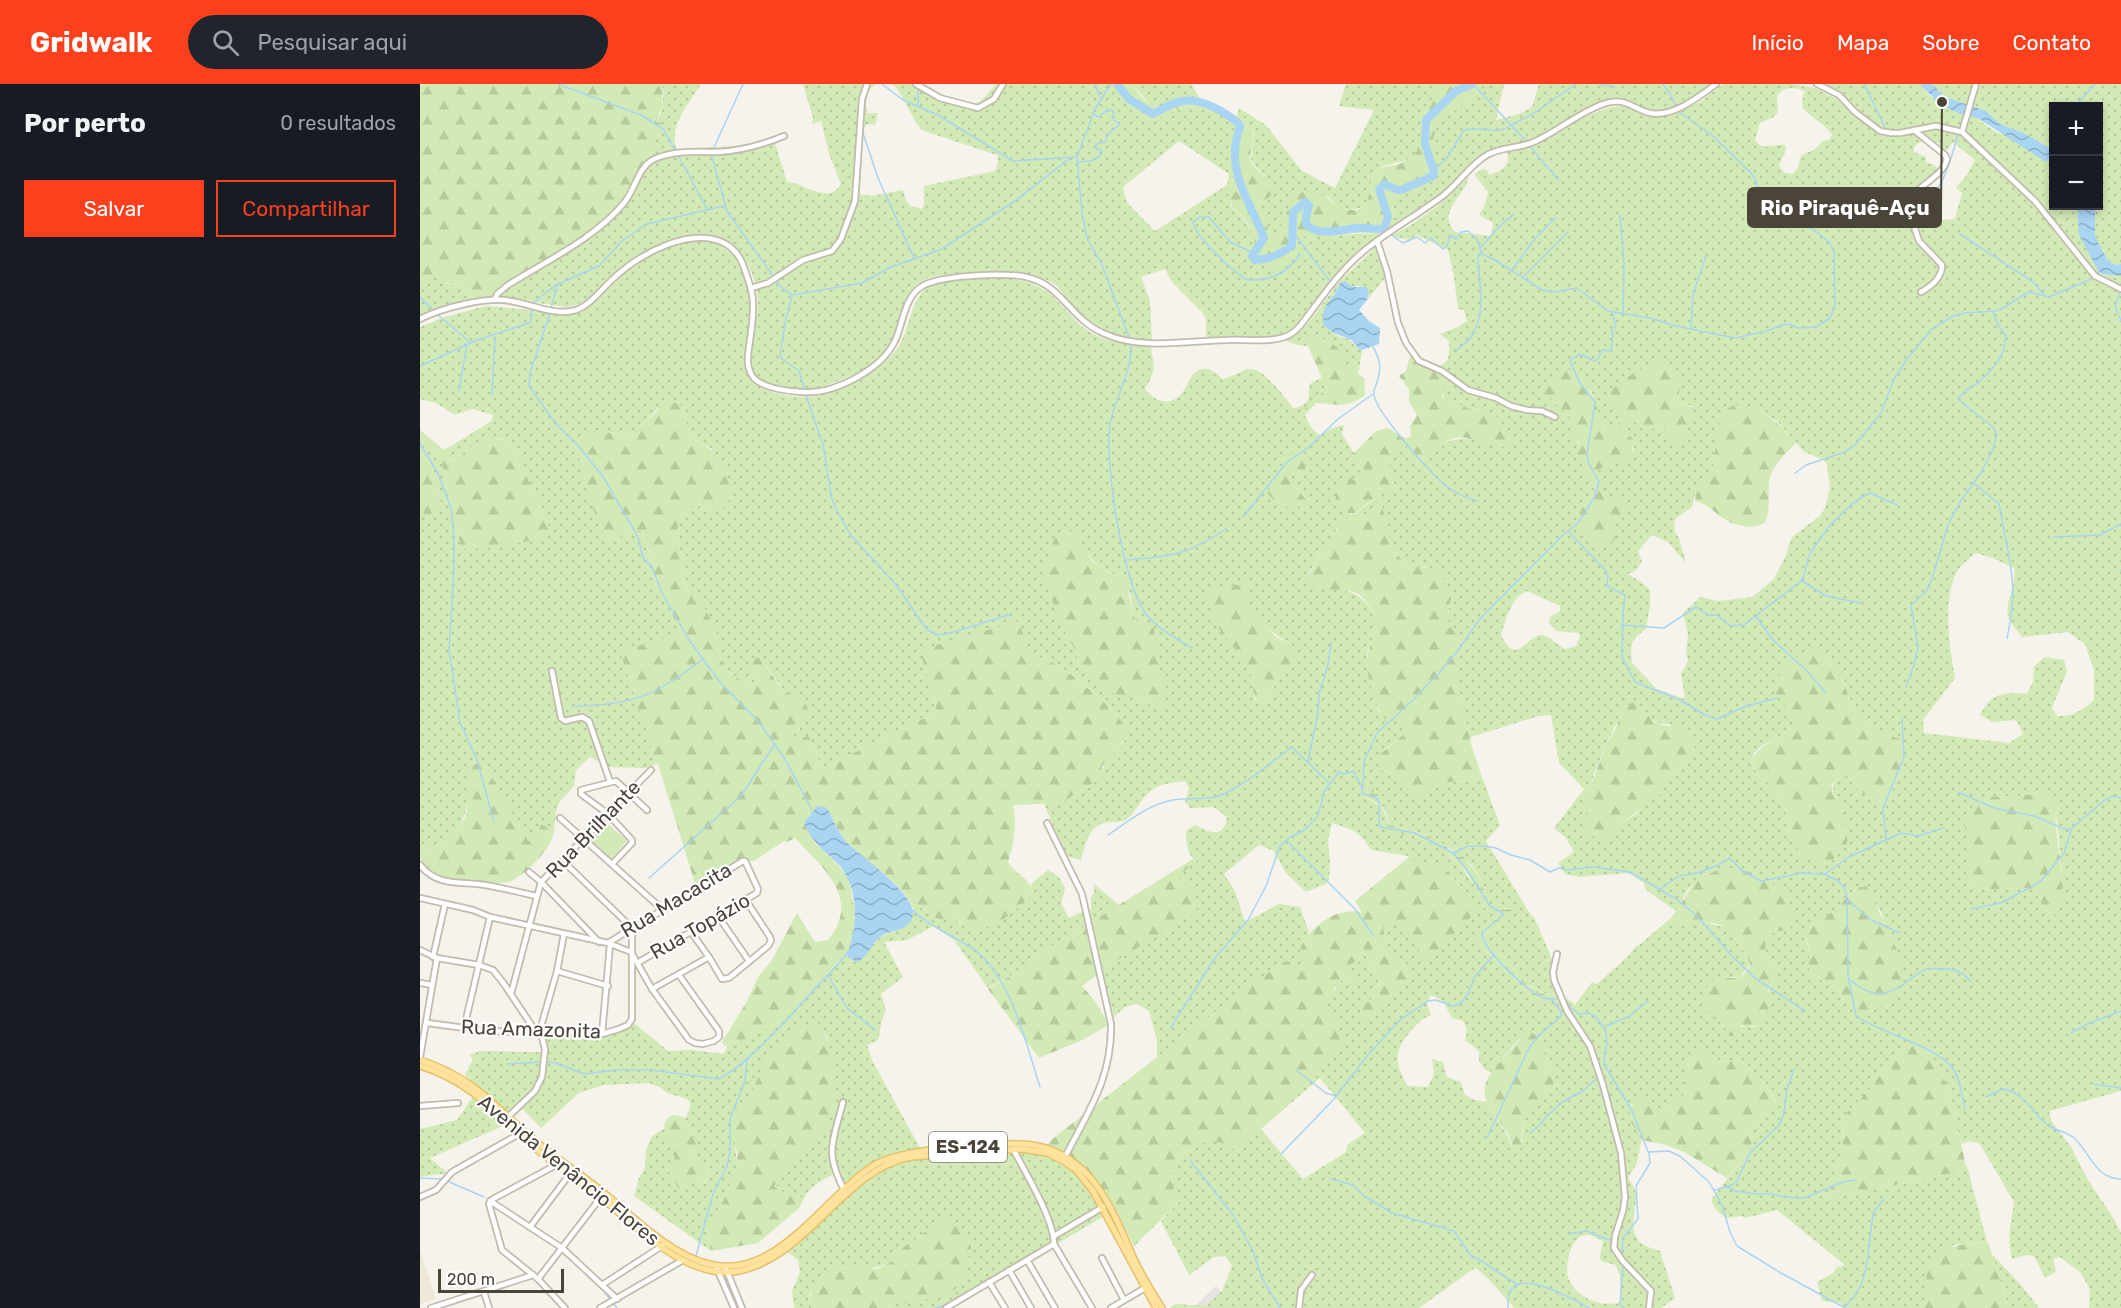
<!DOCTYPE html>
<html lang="pt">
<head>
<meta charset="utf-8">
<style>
	body { margin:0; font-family:Rubik,sans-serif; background:#20242c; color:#f1f3f6 }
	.controls { position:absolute; right:18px; top:18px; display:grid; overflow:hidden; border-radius:0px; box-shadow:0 3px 9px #0003 }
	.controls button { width:54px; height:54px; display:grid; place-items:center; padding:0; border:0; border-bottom:2px solid #363941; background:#171b24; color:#f1f3f6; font:30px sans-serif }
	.scale { position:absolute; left:18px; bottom:15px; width:126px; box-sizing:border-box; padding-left:6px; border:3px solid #4b4439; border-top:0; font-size:16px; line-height:21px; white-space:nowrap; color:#4b4439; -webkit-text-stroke:4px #fff; paint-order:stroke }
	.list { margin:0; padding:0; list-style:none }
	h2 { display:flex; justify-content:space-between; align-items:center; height:78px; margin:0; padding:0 24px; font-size:26px }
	h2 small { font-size:20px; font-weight:400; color:#9ea1a6 }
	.actions { display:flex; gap:12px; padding:18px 24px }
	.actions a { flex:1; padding:14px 0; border:2px solid #fc3f1d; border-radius:0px; text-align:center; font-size:21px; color:#fc3f1d }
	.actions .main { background:#fc3f1d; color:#fff }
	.icon { flex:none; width:33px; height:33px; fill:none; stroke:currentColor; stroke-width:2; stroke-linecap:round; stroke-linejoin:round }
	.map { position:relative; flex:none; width:1701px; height:1224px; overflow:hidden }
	header { display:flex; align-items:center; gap:36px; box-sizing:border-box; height:84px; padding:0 30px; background:#fc3f1d; color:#fff }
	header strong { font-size:28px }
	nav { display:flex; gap:33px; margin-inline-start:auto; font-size:21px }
	.search { width:420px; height:54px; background:#20242c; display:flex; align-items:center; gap:15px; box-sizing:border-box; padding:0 21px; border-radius:33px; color:#9ea1a6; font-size:22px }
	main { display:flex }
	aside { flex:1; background:#171b24 }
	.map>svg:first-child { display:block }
</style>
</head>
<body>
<header>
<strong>Gridwalk</strong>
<div class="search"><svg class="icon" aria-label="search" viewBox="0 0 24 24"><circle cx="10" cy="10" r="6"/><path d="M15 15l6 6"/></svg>Pesquisar aqui</div>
<nav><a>Início</a><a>Mapa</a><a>Sobre</a><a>Contato</a></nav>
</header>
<main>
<aside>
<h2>Por perto<small>0 resultados</small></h2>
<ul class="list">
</ul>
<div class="actions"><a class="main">Salvar</a><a>Compartilhar</a></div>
</aside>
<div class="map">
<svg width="1701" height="1224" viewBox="0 0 1701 1224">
	<defs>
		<pattern id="industrial-furrows" width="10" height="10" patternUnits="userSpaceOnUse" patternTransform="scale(1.5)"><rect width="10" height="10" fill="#e6e2dd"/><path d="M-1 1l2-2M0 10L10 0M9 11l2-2" fill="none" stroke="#c7c3be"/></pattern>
		<pattern id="grass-dots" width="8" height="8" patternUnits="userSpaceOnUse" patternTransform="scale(1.5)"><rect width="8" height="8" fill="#d2eab5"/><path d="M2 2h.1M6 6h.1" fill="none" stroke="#b6ca9c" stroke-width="1.8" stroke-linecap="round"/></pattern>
		<pattern id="forest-firs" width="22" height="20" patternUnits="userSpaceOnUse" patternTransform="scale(1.5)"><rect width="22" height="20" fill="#d2eab5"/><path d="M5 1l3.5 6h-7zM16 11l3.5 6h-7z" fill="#b6ca9c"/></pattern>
		<pattern id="wetland-marsh" width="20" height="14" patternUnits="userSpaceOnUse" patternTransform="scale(1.5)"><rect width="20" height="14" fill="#d2eab5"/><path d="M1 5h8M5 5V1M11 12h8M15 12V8" fill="none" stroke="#b6ca9c"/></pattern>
		<pattern id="water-waves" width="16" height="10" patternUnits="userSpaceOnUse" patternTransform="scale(1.5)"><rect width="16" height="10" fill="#a9d4f2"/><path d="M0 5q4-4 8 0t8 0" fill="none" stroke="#8caec5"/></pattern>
	</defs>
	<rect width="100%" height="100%" fill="#f6f3ec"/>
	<polygon fill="url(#industrial-furrows)" points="796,1202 815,1224 773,1224"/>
	<polygon fill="#efe8d6" points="0,1165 16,1215 0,1220"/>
	<g fill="url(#grass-dots)" fill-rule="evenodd">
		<path d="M 243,0 L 281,0 C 268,22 248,41 257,67 L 275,64 L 322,62 L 354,56 L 367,98 C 383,98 409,122 421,100 L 409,70 L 401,37 L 392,40 L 393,34 L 383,0 L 455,0 C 446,9 445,16 447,29 L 458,29 L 455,41 L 447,40 L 443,46 L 440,110 C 454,114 469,108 483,106 L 486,116 L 490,122 L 502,125 L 504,120 L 504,102 L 575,87 C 578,81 579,77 577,71 L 504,47 C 491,38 486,13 473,0 L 495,0 L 516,13 L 540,16 L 552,21 L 561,17 L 576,0 L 694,0 L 725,35 L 734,36 L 764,24 L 787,20 L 815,41 L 819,24 L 846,41 L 881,86 L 915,104 L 954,26 L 919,22 L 926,0 L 1025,0 C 1013,12 1006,28 1002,44 C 1000,51 1000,61 997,67 C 988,81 972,77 960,84 C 944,94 956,112 945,121 C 938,127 927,125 919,124 L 907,112 L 866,129 L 864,139 L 857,148 L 850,148 L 845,139 L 840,121 L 853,110 L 846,92 L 836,83 L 831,76 L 834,48 L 831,43 L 819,42 C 819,69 809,99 811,123 C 830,138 832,148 840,170 L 868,179 L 871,171 L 870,166 L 877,154 L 885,152 C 904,160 913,150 932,150 C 945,149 955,151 967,148 L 949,161 L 877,242 L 870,247 L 854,253 L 786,254 L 786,234 L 782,228 L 752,198 L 745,185 L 721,193 L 730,217 L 732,257 C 702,254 675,251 655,226 C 649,220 642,206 636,201 C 612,183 540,187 512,193 C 484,199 481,235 473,255 C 470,262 465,269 460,274 C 450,286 434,290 421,296 C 408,301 396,306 381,305 C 320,302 330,281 337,232 C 341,203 329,168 301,155 C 286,148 272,151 257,155 C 239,160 223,168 208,179 C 188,193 173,219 147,223 L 76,213 L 94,196 L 173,147 L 242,39 L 236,39 C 243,28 244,13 243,0 ZM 759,57 L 809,90 L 807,101 L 735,147 L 707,119 L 703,103 Z"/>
		<path d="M 712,0 L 771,0 L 778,12 C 760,12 746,25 731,22 Z"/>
		<path d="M 1069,0 L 1084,0 L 1076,36 L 1102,29 L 1112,23 L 1119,0 L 1294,0 L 1271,16 L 1242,27 L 1226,25 L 1204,16 L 1184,18 L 1160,28 L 1114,55 L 1074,65 L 1053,81 L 1027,107 L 973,144 L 974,115 L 979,108 L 998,106 L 1015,79 C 1011,66 1010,52 1018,39 Z"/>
		<path d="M 1303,0 L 1372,0 L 1395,4 L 1419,16 L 1452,46 L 1469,52 L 1483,52 L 1519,45 L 1537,49 L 1616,122 L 1636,150 L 1675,196 L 1701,209 L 1701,1007 L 1629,1027 L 1632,1038 L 1651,1063 L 1668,1096 L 1694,1135 L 1701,1149 L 1701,1224 L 1669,1224 L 1670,1206 L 1661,1189 L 1640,1173 L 1633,1175 L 1636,1188 L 1625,1194 L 1614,1172 L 1606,1171 L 1592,1175 C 1587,1155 1591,1138 1594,1118 L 1560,1060 L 1550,1057 L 1541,1060 L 1530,1007 L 1501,948 L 1496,948 L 1483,965 L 1460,987 L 1452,1003 L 1422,1034 L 1423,1063 L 1409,1110 L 1411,1114 L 1539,1088 L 1547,1082 L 1567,1158 L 1533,1161 L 1507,1206 L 1506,1218 L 1502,1224 L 1422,1224 L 1421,1219 L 1402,1217 L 1397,1198 L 1413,1189 L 1417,1183 L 1425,1181 L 1357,1126 L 1325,1134 L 1322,1132 L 1306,1134 L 1296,1126 L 1291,1116 L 1332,1062 L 1330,1042 C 1343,1037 1350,1031 1356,1017 C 1349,1006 1333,983 1321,978 C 1316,975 1309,979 1302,977 C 1295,975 1288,971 1280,968 L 1268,977 L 1264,1012 L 1242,1024 L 1238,1024 L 1225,1013 L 1211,1021 L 1209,1034 L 1222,1053 L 1217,1079 L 1208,1094 C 1210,1097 1214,1102 1215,1106 C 1220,1124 1204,1145 1222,1160 C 1227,1163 1234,1165 1240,1167 L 1255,1214 L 1241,1224 L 1094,1224 C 1083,1212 1068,1192 1055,1184 L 999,1224 L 750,1224 L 756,1220 L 786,1222 L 801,1209 L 812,1182 L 805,1172 L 794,1173 L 769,1191 L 741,1137 L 759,1118 C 755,1107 750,1098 754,1086 C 762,1062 795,1046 815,1066 L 918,949 L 918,944 L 903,922 C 913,913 915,903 923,894 L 928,896 L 929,882 L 945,871 L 958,892 L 959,906 L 948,919 L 943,914 L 940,924 L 944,944 L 984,882 L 976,878 L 962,863 L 966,860 L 963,842 L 975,838 L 981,838 L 988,845 L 992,854 L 1051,814 L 1022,781 L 1008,779 L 996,782 L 988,772 L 951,766 C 940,748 932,745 912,739 L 908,756 L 910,779 L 909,796 L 906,800 L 886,808 L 866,789 L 854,767 L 839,761 L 804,790 L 815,807 L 825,838 L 859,820 L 880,823 L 889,849 L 883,858 L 895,887 L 866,877 L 824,905 L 737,975 L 737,956 L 729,927 L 717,920 L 705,923 L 694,933 L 687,907 L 678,890 L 699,875 L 774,799 L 767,802 L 757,793 L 777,773 L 773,775 C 767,766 766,758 766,747 L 775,741 C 789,748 804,756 807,733 L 793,723 L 770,724 L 765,718 L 769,704 L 765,697 C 740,700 732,701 718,722 C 714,727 710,734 705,736 C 698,739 688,737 681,740 C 668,745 664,764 661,776 L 645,772 L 624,719 L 641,719 L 682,694 C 681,669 704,668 706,651 C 709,633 648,585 631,578 C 624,574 616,573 609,570 L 513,616 L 517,628 L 401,685 L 395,662 L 379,655 L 369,653 L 380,645 L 366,609 L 340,574 L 331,586 L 335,600 L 319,595 L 308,587 L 300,573 L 296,547 L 262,497 L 263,483 L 257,446 L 260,436 L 269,424 L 279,422 L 295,428 L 292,365 L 270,353 L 263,322 L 237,325 L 219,345 L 201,352 L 180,346 L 171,348 L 156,360 L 187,457 L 221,446 L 233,480 L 235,502 L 243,510 L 261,547 L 215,610 C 217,625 225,636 228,648 C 230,658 232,668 235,678 L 234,681 L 226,684 L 190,683 L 170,673 L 156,686 L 154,702 L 140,717 L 136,728 L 134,747 L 121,740 L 115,757 L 108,757 L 48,717 C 45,734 38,749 23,758 C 17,763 7,764 0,767 L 0,411 L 5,431 L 18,412 L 12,383 L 0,368 L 0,353 L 22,380 L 41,465 L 132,450 L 93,361 C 67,341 53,374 29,377 L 24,366 L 67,340 L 72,336 L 73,331 L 52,325 L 35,331 L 16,319 L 0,315 L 0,243 L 25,233 L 66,222 L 147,229 C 174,224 188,203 209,186 C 224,173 242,166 261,160 C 275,156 288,155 301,162 C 314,169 321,180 325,193 C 345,248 288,307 381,313 C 411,315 464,287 479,262 C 493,239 489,204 522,198 C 549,193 596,190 620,203 C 634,211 642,222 653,234 C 675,258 701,260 731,263 C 734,285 737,284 725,305 C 736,319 753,324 764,306 C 770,297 773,283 787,285 C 794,286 798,292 803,295 C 813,293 823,285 830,285 C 845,285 864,313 873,324 C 879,324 887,320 889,313 C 889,312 889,303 889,302 C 890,298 898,296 902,294 L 907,306 L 900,310 L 885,326 L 886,330 L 885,332 C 889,339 893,349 901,351 L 912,344 L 924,341 L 922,350 C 931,364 942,380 942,397 L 927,397 L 917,403 L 920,425 L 924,429 L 935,430 L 954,415 L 958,418 L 961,414 L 957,406 L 975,402 L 968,385 L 970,374 L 982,366 L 984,367 L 984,354 L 987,354 L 987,365 L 1003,376 C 1019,361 1031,351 1054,356 L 1059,325 L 1054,326 L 1025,316 L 1014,284 C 1029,280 1030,273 1029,257 L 1020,250 L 1038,243 L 1047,237 L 1044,226 L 1038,225 L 1034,193 L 1028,166 L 997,151 L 989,156 L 971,152 C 1001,137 1025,117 1049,93 C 1045,112 1016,128 1035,148 L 1071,152 L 1073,139 L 1059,131 L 1065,121 L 1068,108 L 1054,90 L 1063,85 L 1067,86 L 1069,91 C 1080,87 1093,81 1086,68 L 1115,61 L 1162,34 L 1190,23 L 1204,22 L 1233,33 L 1251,31 L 1280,18 ZM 1371,4 L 1380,5 L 1385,8 L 1383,10 L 1382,23 C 1390,34 1405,39 1412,51 L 1409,56 L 1403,57 L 1394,66 L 1381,71 L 1378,83 L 1373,90 L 1365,89 L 1359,82 L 1366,65 L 1365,61 C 1354,59 1343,68 1335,56 L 1340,39 L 1354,33 L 1358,28 L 1357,12 L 1362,6 ZM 1505,57 L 1511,60 L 1514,58 L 1519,59 L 1523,67 L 1528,65 L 1533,58 L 1555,76 L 1546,92 L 1536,104 L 1542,109 L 1535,134 C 1524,138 1516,135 1506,132 L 1501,121 L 1494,116 L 1494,112 L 1522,88 L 1513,80 L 1506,79 L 1506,73 L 1494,68 L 1494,63 L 1500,58 ZM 1240,278 L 1257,289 L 1263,295 L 1257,316 L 1261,320 L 1272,322 L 1265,344 L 1257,359 L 1245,345 L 1226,344 L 1214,338 L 1207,343 L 1206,349 L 1214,356 L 1214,366 C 1202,379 1191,378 1177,387 C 1181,397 1181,408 1186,416 L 1156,439 L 1161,430 L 1161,425 L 1168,418 L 1170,411 L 1174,408 L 1175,397 L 1151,344 L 1150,334 L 1161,294 L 1173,311 L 1173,317 L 1186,346 C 1194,347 1199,340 1202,333 L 1201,325 L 1186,320 C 1201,300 1214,284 1240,278 ZM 1341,327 L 1358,338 L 1383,367 L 1403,376 L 1407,380 L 1410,404 L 1405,424 L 1400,432 L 1372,453 L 1365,473 L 1354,495 L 1337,509 L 1332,513 L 1298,517 L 1280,513 L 1263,529 L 1268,550 L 1266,569 L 1268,577 L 1261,590 L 1265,615 L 1237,605 L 1212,579 C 1210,561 1210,556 1226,545 L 1230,522 L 1230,506 L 1221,498 L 1208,490 L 1215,487 L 1222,478 L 1218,467 L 1232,451 L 1248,458 L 1266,479 L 1259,454 L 1255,448 L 1254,439 L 1256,434 L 1272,423 L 1276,407 L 1289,393 L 1293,382 L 1300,330 ZM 886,370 L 884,392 L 872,389 L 869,397 L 888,416 L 867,423 L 861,385 L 865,372 ZM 961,423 C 973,448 963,464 991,483 L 1006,483 L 1032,510 C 1029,525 1022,541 1038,551 L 1039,576 L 1036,594 L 1051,660 L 1051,653 L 1118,632 L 1131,631 L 1139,679 L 1164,705 L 1134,744 L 1145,753 L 1154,768 L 1138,779 L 1145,790 L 1160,793 L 1208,789 L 1224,799 L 1226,806 L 1256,827 L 1268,805 L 1286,791 L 1305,783 L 1330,788 L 1363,807 L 1373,834 L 1370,845 L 1351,849 C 1338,867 1351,876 1358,893 C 1339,912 1353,926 1334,943 L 1304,942 L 1302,936 L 1296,933 L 1303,894 L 1320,893 L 1330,880 L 1328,873 L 1308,844 L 1283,838 L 1263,842 L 1251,834 L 1218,862 L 1216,862 C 1206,877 1190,887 1177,900 L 1172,898 L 1155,921 L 1141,909 L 1133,877 L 1114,833 L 1110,830 L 1066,757 L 1080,741 L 1061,690 L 1056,697 L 1027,698 L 1014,705 L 985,707 L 976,691 L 963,687 L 963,667 L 985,649 L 985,641 L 977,635 L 959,628 C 954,611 947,592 947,573 C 947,563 955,553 956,542 C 957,534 952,526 948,521 C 934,504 917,505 897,505 L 888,490 L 914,449 L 926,435 L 937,434 ZM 655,447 C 667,469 674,485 700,492 L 711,512 L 714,536 L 739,625 L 712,612 L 699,612 L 658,579 L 657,567 L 639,538 ZM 1555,469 L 1573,474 L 1594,484 C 1597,503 1585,515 1588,532 C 1590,539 1598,547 1602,553 L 1648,548 L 1665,560 L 1674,586 L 1674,616 C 1663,626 1652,633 1637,632 L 1632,624 L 1647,587 L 1644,576 L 1624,573 L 1614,583 L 1613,598 L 1607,610 C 1583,608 1572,608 1560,631 L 1572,638 L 1596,636 L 1603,650 L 1589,659 L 1504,649 L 1503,636 L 1535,594 C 1530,564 1520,508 1541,482 C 1545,478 1550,474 1555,469 ZM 831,498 L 833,503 L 829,507 C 829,511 827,518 828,521 C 833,536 858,553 871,560 L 874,571 L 856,599 L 844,622 L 835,616 L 831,587 L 791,524 L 789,506 ZM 1107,507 L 1140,522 L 1140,527 L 1130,533 L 1129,539 L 1136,547 L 1159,549 L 1160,553 L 1156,562 L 1146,565 C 1137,562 1129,550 1120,551 C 1105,554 1096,583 1081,551 C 1086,535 1091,513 1107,507 ZM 1403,570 L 1424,597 L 1432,622 L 1438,632 L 1456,647 L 1480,655 C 1487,675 1477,705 1462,719 L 1448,713 L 1437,705 L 1430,695 L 1421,692 C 1408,701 1413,711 1420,723 L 1384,774 L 1370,754 L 1365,725 L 1346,696 L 1340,695 L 1331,678 L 1334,669 L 1340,663 L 1362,651 L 1374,640 ZM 1202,626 L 1224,626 C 1231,636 1237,641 1250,640 L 1267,679 L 1251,693 L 1217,729 L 1198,742 L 1166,709 C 1173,695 1178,680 1184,665 C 1190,652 1197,640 1202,626 ZM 940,704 L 963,717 L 977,742 L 1009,752 L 1034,767 L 1051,781 L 1063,798 L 1065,812 L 1071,822 L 1078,825 L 1090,824 L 1089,835 L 1070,847 L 1065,852 L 1066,859 L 1071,866 L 1087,876 L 1106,900 L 1138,916 L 1116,914 L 1109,911 L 1084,882 L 1067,869 L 1057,853 C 1061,849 1064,845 1068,841 C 1074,835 1080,836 1084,828 L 1074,829 L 1067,827 L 1055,802 L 1039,780 L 1018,762 L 996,752 L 986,751 L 968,740 C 964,719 957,722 942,710 ZM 1621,709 L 1638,723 L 1636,730 L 1642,786 L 1641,801 L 1618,812 L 1613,805 C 1588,801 1574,811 1549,801 C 1549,788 1549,775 1548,762 C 1546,735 1542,733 1565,712 L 1592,713 ZM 1436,804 L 1457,822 L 1461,828 L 1465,843 L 1472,912 L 1451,928 L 1423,915 L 1415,901 L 1396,894 L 1385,851 L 1392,842 L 1416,825 ZM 1011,911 L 1023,917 L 1032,934 L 1043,937 L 1047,946 L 1045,956 L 1059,967 L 1059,977 L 1065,986 L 1071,988 L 1100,954 L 1122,955 L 1129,979 L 1131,983 L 1134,1004 L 1109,1026 L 1104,1036 L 1102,1058 L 1092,1064 C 1088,1045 1073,1035 1067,1018 L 1055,1016 L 1045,1011 L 1041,998 L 1027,993 L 1023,978 L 1012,975 L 1014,990 L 1008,1003 L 988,1002 C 975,982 973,968 989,949 C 996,941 1001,935 1011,931 L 1007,919 ZM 900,994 L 945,1049 L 927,1061 L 926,1068 L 883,1095 L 841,1045 ZM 1170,1151 L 1183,1157 L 1180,1173 L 1181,1177 L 1196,1181 C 1202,1193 1200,1205 1201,1218 C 1183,1224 1158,1215 1149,1196 C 1144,1185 1149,1158 1161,1152 C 1163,1151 1168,1151 1170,1151 Z"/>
		<path d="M 1402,0 L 1500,0 L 1509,11 L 1542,30 L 1553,32 L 1576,48 L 1590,53 L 1626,78 L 1633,70 C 1633,87 1633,104 1634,122 L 1657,122 L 1658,138 L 1678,187 L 1682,190 L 1701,192 L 1701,202 L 1678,190 L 1643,148 L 1623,121 L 1541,44 L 1519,39 L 1480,47 L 1463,45 L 1453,39 L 1423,11 Z"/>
		<polygon points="1512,0 1701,0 1701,180 1696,181 1688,177 1675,152 1675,122 1678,122 1678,22 1634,22 1633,66 1604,49 1580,40 1566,27 1525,13"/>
		<polygon points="958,161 966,193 947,216 949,208 939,202 919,204 904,225 903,240 918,252 929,255 937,264 942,266 939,286 933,284 928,291 887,258 888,262 877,261 865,256 884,244 922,195"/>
		<polygon points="15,188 26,199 41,204 58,217 0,232 0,204"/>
		<path d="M 628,786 L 639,793 L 645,804 L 641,820 L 649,834 L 659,829 L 671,827 L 671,813 L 674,808 L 674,800 L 699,821 L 611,875 L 597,888 L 568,904 L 534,856 L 514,842 L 487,856 L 464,858 L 483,893 L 461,910 L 466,926 L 462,936 L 458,956 L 447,961 L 452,976 L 501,1066 L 477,1068 L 454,1077 L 423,1105 L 415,1090 C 403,1095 390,1102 384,1114 L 360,1107 L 355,1103 L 358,1099 L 358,1088 L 374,1074 L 408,954 L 398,939 L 348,971 L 330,1012 L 313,1035 L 317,1082 L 302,1120 L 293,1134 L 288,1150 L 291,1167 L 214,1112 L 219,1094 L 225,1084 L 226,1066 L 232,1052 L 244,1045 L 255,1074 L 259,1105 L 270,1098 L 284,1100 L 288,1094 L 289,1083 L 273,1070 L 277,1061 L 265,1035 L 270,1024 L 270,1018 L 267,1015 L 247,1009 L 240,1003 L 228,999 L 184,1001 L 159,1009 L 121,1044 L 97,1019 L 88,1028 L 45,991 L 53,975 L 49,971 L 60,967 L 125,968 L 126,949 L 190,952 L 214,939 L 248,967 L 271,966 L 304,970 L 308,961 L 327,955 L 357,939 L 389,904 L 427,871 L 430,875 L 449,867 C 461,840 493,854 493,824 L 498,821 C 507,830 517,829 529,832 C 535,833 538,840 544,841 C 574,849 593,829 613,809 L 611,800 Z"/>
		<polygon points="53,1012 85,1041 10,1074 30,1091 19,1090 0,1093 0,1045 37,1036"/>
		<path d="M 595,1066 C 603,1066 611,1066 619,1068 C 650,1076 673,1102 689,1129 L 530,1224 L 468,1224 L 471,1221 L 475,1176 C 455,1186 441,1188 420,1182 L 390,1208 L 389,1224 L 374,1224 L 372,1207 L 380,1188 L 378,1176 L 364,1166 L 459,1086 L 482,1076 Z"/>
		<polygon points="1572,1170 1601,1201 1619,1224 1589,1224"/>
	</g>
	<g fill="url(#forest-firs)">
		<polygon points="4,0 243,0 242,22 236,38 242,39 233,65 210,107 198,125 173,147 94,196 76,213 58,217 41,204 20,196 15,188 0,204 0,2"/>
		<path d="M 1025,0 L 1069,0 L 1018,39 L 1012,58 L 1012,67 L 1015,79 L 1014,92 L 998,106 L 978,109 L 974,115 L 973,144 C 957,153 948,148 931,149 C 912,151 904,160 885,152 L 878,154 L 870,166 C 872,178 864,188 853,189 C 848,183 843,176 839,168 C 829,145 834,141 812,123 L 810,110 L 818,67 L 819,42 L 831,43 C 837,54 828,66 831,77 C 834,85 846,92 852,98 L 853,110 L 840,121 L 845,139 L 850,148 L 857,148 C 868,132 867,115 886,106 C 909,106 907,120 922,124 C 961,135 942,95 959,85 C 966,81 975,82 982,79 C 987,76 992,71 997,67 L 1004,28 L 1015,10 Z"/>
		<path d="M 891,252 C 910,254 930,269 926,289 L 928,291 L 933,284 L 939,286 L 937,289 L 944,294 L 945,311 C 926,325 917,320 896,319 L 886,330 L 885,323 L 907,305 L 888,262 L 887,254 Z"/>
		<path d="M 992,265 L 996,273 L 1014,284 L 1024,301 L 1022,312 L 1025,316 L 1054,326 L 1065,326 L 1079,334 L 1093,360 L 1090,363 C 1086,363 1080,363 1076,362 C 1062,361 1049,351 1035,354 C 1020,357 1009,378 995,376 L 987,365 L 987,354 L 991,352 L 990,342 L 997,331 L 989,318 L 989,305 L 979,292 L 986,287 Z"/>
		<path d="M 1240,278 C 1245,280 1260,290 1263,295 L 1257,316 L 1261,320 L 1274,324 L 1272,338 L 1266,344 L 1270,349 L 1268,358 L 1266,360 L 1257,359 L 1245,345 L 1226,344 L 1214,338 L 1213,341 L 1207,343 L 1206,349 L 1214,356 C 1215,381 1193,376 1177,387 C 1185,400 1180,406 1186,416 L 1197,414 L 1207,421 L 1204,427 L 1198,433 L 1192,429 C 1193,435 1198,446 1196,452 C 1190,472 1159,457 1156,443 C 1155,436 1161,431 1161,425 L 1168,418 L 1170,411 L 1174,408 L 1175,397 L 1162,389 L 1162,380 L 1155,370 L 1159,359 L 1150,349 L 1150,334 L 1124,308 L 1124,299 L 1139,287 L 1149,285 C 1153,287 1158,290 1161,293 C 1169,302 1182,333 1185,346 C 1194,347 1199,340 1202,333 L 1201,326 L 1186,320 L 1184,313 C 1199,298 1218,283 1240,278 Z"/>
		<path d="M 250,317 L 263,322 L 270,353 C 304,372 301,375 313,411 L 303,425 L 295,428 L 279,422 L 269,424 L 260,436 L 257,446 L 263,483 L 262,497 L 268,507 L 278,511 L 296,547 L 300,573 L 308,587 L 319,595 L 335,600 L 331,586 L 332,574 L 340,574 C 347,583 358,602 367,609 C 370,612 376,611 380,614 C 398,627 381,644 370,653 L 379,655 L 388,652 L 395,662 L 401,685 L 517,628 L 500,566 L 599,537 L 609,570 C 616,572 624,574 631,578 C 647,585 708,633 707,650 C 706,659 687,674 682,683 L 682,694 L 641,719 L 593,721 C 597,740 594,760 588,778 C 595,791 610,793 613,809 C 592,830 561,861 533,833 L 529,836 L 515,834 L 498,821 L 493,824 C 483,798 445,778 426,757 C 418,748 413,735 407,724 L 389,731 L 387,736 L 394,758 L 416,779 L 429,795 L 435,828 L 432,858 L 427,871 L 389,904 L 357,939 L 327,955 L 305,962 L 302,958 L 326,919 L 338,893 L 352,876 L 377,829 L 395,858 L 408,856 C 442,815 403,784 375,754 L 367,758 L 364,757 L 334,777 L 323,778 L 277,806 L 238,680 L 234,681 L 235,678 L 228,655 L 228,649 L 222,636 L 200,567 L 257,551 L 260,547 L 243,510 L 235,503 L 233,480 L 221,446 L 187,457 L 168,413 L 156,360 C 161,356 166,350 171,348 C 183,342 193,354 204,351 C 224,345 232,328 250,317 Z"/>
		<path d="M 1314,321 C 1342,322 1358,338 1376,359 C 1367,368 1354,380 1350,393 C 1344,415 1362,453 1315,440 C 1300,436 1290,420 1275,417 L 1277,400 L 1289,393 L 1293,382 L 1300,329 Z"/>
		<path d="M 968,344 L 984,354 L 984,368 L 982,367 L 970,374 C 967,390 976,395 974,407 L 970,411 L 960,404 L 957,406 L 961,414 L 958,418 L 953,415 L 935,429 L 924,429 L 915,421 L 917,403 L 927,397 L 929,393 L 936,397 L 942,396 L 936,374 L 933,370 L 956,347 Z"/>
		<path d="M 0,346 L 24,366 L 30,377 C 40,376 41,370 49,364 C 62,355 80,350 93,361 L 132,450 C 102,460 74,465 41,465 L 22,380 L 0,353 Z"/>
		<path d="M 877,367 L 886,370 L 885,389 L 884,392 L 872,389 L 869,397 L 888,417 L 887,423 L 858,421 L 848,410 C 850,396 862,386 865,372 Z"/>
		<polygon points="0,368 12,383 18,412 26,426 4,431 0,411"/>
		<path d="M 961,422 C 973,448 963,464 991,483 C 1017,483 1020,487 1032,510 C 1029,525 1022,541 1038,550 L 1039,576 L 1036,594 L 1051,660 L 1061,690 L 1056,697 L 1027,698 L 1001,712 L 991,714 L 985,707 L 976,691 C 966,687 957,686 957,673 L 985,649 L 985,641 L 977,635 L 965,635 C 955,623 944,585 948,570 C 951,554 961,542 952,526 C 949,520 942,512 936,509 C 922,502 892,513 887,494 L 913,449 L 919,445 L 920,440 L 926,435 L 937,434 Z"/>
		<polygon points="655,447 672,477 689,489 700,492 706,499 715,536 734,544 746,625 739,625 712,612 699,612 687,606 658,579 656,567 639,538 625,493 626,479 635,453 640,448"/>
		<path d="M 831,498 L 833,503 L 829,507 L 828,521 L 835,532 L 856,553 L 871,560 L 874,564 L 874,573 L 856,599 L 844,622 C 829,616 836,597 829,585 C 812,555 788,545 788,506 Z"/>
		<path d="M 1399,561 C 1404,575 1415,583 1422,595 C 1427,603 1428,613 1432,622 C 1442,642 1461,648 1480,655 C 1487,674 1477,706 1462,719 L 1448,713 L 1437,705 L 1430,695 L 1421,692 C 1417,695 1412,698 1412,703 C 1411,710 1417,716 1419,721 C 1425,733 1428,748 1427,760 L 1411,777 L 1401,780 L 1384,774 L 1370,754 L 1365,725 L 1346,696 L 1340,695 L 1331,677 C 1340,656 1368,656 1375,635 L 1354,607 C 1356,584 1379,570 1399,561 Z"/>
		<path d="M 1218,618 C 1225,626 1231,639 1242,641 C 1253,643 1260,640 1270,646 L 1275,662 L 1273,673 L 1251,693 L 1240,710 L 1198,742 L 1192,752 L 1187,755 L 1170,752 L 1166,749 L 1166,709 L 1175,691 L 1185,663 L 1195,646 L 1202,626 L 1211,619 Z"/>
		<path d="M 64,679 L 108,757 L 115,757 L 121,740 L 134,747 C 132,764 108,788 93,796 C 79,803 23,801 9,792 C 1,787 0,776 0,767 L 23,759 C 28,749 40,745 45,733 C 52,716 42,697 51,681 Z"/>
		<path d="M 1621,709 L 1633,713 L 1638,720 C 1638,723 1637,726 1636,729 C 1633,753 1653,812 1635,831 L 1629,830 L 1613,805 C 1588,801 1574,811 1549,801 C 1544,788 1548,777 1548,763 C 1548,756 1545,750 1545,744 C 1544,731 1555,718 1565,712 L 1592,713 Z"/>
		<polygon points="778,772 778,776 757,793 767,802 775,799 777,828 699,875 662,902 675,917 689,941 660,957 619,974 568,905 597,888 611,875"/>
		<path d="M 989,773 L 994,777 L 996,782 L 1008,779 L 1021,780 L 1051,814 L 1057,827 L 1008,875 L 1001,873 L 996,859 L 981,838 L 975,838 L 963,842 L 966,860 L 962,863 C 971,873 982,880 991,890 L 991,896 L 944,944 L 940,924 L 943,913 L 948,919 C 968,902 957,889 945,871 L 929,882 L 935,891 L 934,898 L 930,900 L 928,896 L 923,894 L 919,901 L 914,904 L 913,914 L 904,922 L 909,924 L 910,931 L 921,939 L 918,944 L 918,949 L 925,952 L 926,957 L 924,962 L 815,1067 C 796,1047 762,1062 754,1086 C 750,1097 755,1107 759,1118 L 714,1162 L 690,1115 L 672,1092 L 660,1081 L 627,1062 L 631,1056 L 824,905 L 866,877 L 894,886 L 883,876 L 880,866 C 887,844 919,821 942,829 L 935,817 Z"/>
		<path d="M 1305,783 L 1330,788 L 1364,807 L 1373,834 L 1370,845 L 1351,849 C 1338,867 1351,877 1359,893 C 1355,896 1351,900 1349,904 C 1346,910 1350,913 1349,918 C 1349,933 1335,948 1321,941 L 1314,952 L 1308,951 L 1302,936 L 1293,934 L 1282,922 C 1282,905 1289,893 1307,894 C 1312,894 1318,895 1322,892 C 1326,889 1328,884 1330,880 C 1328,871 1323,865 1318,858 C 1301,833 1291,838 1263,842 L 1251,834 L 1275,798 L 1286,791 Z"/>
		<path d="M 1447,802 C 1454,816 1460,830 1466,844 C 1471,855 1479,867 1481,878 C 1487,905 1464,925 1441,930 L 1429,924 L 1415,901 L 1396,894 L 1392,890 L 1389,885 L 1389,864 L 1385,851 L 1392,842 L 1416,825 L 1436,804 Z"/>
		<path d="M 398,939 C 418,964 423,1028 400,1052 C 388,1066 372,1076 358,1088 L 358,1099 L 355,1101 L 355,1103 L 360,1107 L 384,1114 L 379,1124 L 338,1159 L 291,1167 L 288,1150 L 293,1134 L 302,1120 L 317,1081 L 317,1068 L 313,1051 L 313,1034 L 330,1012 L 348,971 L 370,946 L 384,941 Z"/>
		<path d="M 1110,948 L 1122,955 L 1129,979 L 1131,983 L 1134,1004 L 1109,1027 L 1104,1036 L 1100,1066 L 1098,1069 L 1094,1070 C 1092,1062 1091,1054 1086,1047 C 1082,1040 1076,1035 1072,1028 C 1054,1001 1073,986 1090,967 C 1097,960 1100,951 1110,948 Z"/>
		<polygon points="1495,948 1501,948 1530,1007 1546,1083 1539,1088 1411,1114 1409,1110 1423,1063 1422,1034 1452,1003 1460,987 1483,965"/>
		<path d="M 1280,968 C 1288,970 1295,975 1302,977 C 1309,979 1315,975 1321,978 C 1333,983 1349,1006 1356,1018 C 1350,1031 1343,1037 1330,1042 L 1332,1062 L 1307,1094 L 1264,1068 L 1246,1061 L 1221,1056 L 1222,1053 L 1208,1034 C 1211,1023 1212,1015 1225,1013 L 1238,1024 L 1242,1024 L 1263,1012 L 1268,977 Z"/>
		<path d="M 254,1031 L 264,1033 L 277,1061 L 273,1070 L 289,1083 L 288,1094 L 279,1104 L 275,1099 L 270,1098 L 259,1105 L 249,1089 L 255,1074 C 250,1062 234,1037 254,1031 Z"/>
		<path d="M 524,1135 L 541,1146 L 551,1163 L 543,1199 L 526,1212 L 471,1221 L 468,1224 L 389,1224 C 391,1198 397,1193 420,1182 L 428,1184 L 457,1185 L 475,1176 L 477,1168 Z"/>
		<path d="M 1568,1158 L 1589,1224 L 1502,1224 L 1506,1218 L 1507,1179 C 1529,1159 1539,1161 1568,1158 Z"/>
	</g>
	<g fill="url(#wetland-marsh)">
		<path d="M 694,0 L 712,0 C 740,43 742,11 778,12 L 787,20 C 780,21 772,22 764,24 C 754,27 744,34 734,36 C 715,38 701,14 694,0 Z"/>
		<path d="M 948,697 L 958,708 L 977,742 L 1009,752 L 1022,759 L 1030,766 L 1040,769 L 1063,798 L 1065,812 L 1071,821 L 1078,825 L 1091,825 L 1092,830 L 1089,835 L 1067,849 L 1065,856 L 1066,859 L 1071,866 L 1087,876 L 1108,902 L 1139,916 L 1136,920 C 1111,923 1100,897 1085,883 C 1075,874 1065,868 1056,857 L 1057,853 C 1061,849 1064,845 1068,841 C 1074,835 1080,836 1085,828 L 1074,829 L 1067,827 C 1062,820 1060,810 1055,802 C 1044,780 1023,764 1000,754 C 993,750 984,753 977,751 C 967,746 969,734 965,727 C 959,718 950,716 942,710 L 940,701 Z"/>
	</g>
	<polygon fill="#d2eab5" points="186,738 207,757 190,776 170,756"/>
	<g fill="url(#water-waves)">
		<path d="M 1500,0 L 1512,0 L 1525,13 L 1566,27 L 1580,40 L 1604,49 L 1633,66 L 1633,70 L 1626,78 C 1603,64 1582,49 1559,35 C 1553,32 1547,32 1541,30 C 1524,24 1511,13 1500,0 Z"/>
		<polygon points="1657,122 1675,122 1675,152 1688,177 1696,181 1701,180 1701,192 1682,190 1678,187 1659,151"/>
		<path d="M 925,197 L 932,203 L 946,203 L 949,208 L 947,216 L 939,226 L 949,237 L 960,244 L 959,260 L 942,266 C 936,264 936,260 931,256 C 921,251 911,250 903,240 C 901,215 916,217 920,199 Z"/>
		<path d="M 397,722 L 407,724 C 413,734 417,747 425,756 C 439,773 506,814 491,837 C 483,849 469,845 459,854 C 451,861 448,872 438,878 L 430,875 L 427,871 C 438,842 440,801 416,778 C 402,765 391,757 384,739 Z"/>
	</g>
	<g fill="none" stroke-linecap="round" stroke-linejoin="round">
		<g stroke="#a9d4f2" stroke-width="1.5">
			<polyline points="138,0 223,32 243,45 256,67"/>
			<polyline points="323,0 291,70 307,127 353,192"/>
			<polyline points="462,0 483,16 518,31 593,77 656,73"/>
			<polyline points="675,0 680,13"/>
			<polyline points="691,0 675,25 657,73 662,129 667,154 682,181 710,256"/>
			<polyline points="1053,0 1105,56 1138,96"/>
			<polyline points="1180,0 1195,3"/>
			<polyline points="1243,0 1249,8 1259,28 1293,52 1331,89 1336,97 1344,123"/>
			<polyline points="1444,0 1466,45"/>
			<polyline points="1655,22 1675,0"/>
			<polyline points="498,23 498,4"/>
			<polyline points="1091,41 1113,30 1156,0"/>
			<polyline points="1539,45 1545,30"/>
			<polyline points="442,46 458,94 494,174"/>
			<polyline points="258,71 287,125"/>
			<path d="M 659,78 L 670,77 L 680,72 L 682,67 L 676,64 L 676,60 L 686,58 L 687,51 L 700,40 L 694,36 L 693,27 C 686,24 684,30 678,33 L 674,30"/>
			<path d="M 1014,86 L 1026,75 L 1044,46 C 1059,42 1078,51 1090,42"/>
			<polyline points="1200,131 1204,181 1203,229"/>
			<path d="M 1493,133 C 1499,117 1509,116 1518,104 C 1527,91 1534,65 1538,50"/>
			<polyline points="963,145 983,159 997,153 1005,159 1011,154 1023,165 1027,162 1030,151 1037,155 1041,148 1048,147 1057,155 1062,170 1075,176 1122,206 1134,208 1157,204 1188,227 1230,234 1256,242 1315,254 1347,247 1362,241 1370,240 1378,244 1396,243 1410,234 1415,222 1414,168 1409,158 1393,145 1356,134"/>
			<polyline points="873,148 918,208"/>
			<polyline points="1540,150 1613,198 1624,211"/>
			<polyline points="1060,164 1080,142 1094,130"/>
			<path d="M 835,167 L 831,168 L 810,158 L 789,133 L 780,133 L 773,138 C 774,151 813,187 825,195 C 849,199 867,189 880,170"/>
			<polyline points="1092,186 1114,156 1135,134"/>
			<polyline points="1103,193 1148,148"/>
			<polyline points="355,196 361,203 372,211 442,199 471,183 522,165 595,117 649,75"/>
			<polyline points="1700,207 1695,223 1701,237"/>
			<polyline points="372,212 366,234 360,272 362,275 379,287 385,306"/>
			<polyline points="0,213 14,227"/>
			<polyline points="131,225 137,202 139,200"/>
			<polyline points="130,229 110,289 109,302 133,336 161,365 184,394 218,453 223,474 232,483 241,507 269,556 299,597 339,638 365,675 392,726"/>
			<polyline points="18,231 51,259"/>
			<polyline points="1271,244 1273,210 1286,172"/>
			<path d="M 711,260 C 712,289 695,313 690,340 C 684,378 703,502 727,531 C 738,545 757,555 772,564"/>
			<path d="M 953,263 C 960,275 962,284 957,298 C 956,302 953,306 954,311 C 956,328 1013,393 1029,404 C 1037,410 1047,414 1058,417"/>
			<path d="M 1036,267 C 1041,262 1047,258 1051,253 C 1066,231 1060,203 1058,178 L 1058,172 L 1060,169"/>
			<polyline points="0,282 57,256 109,239 111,237 112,220 136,201 179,182 203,156 227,140 304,122"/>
			<polyline points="39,307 47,260"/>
			<polyline points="72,311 75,252"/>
			<polyline points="386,311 403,361 412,415 417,427 430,450 477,502 506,545 517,551 531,549 591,530"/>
			<polyline points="0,360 18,389 31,424 34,455 34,485 29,566 40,638 57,676 74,738"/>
			<polyline points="1375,389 1386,381 1425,368 1435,361 1461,329 1474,295 1487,275 1512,245 1533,232 1545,229 1575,227 1585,223 1608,208 1629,213 1667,197 1679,188"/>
			<path d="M 1555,400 L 1579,420 C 1588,473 1600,498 1587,554"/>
			<polyline points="823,433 867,378 888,364 918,335 953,310"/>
			<polyline points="1149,448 1186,487 1188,491 1187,502 1205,511 1203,529 1202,573 1215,598 1258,615 1287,632 1297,635 1324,623 1357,614"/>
			<polyline points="1634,453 1680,451 1701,440"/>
			<path d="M 707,476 C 753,472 768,471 807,444"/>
			<polyline points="1700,486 1701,487"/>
			<polyline points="1382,497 1406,512 1441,519"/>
			<polyline points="1336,532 1352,555 1387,587 1406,609"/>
			<path d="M 1202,541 L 1244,544 L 1276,523 L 1288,531 L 1297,531 L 1310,542 L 1324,541 L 1381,497 C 1387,489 1385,479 1390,470 C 1403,448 1426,420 1450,409 L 1477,421"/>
			<path d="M 1486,603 L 1493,584 L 1498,563 L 1491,521 L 1506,508 L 1511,498 L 1528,441 L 1540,418 L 1560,390 L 1572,368 L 1577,351 L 1573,343 L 1540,317 L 1539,314 C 1544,305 1554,303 1561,296 C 1570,288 1580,277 1584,265 C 1585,260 1584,257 1586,252 L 1577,239 L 1573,227"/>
			<path d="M 153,622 C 212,622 236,611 282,576"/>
			<polyline points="888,677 897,634 900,606 908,581 911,559"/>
			<polyline points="943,704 944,677 957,649 993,616 1019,589 1037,568 1059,536 1142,452 1158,439 1174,414 1179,398 1168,378 1167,370 1175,318 1159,298 1150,276 1160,270 1175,277 1178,275 1182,266 1191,267 1193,250 1191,246 1196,242 1192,228"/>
			<polyline points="1538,708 1574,724 1614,732 1644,745 1650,745"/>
			<path d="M 688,751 C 707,738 729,720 753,716 C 768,713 784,717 799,712 C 821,704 852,678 872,663 L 909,699"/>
			<polyline points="1466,755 1463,724 1484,673 1482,635"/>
			<polyline points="867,757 935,825 953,851"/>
			<polyline points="1034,769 1048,762 1062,762 1076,764 1091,771 1110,776 1130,788 1139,784 1147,786 1173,783 1210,788 1229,799 1256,815 1277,832 1312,872 1335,894 1385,927"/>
			<polyline points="1405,790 1429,773 1481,749 1499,752 1523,744"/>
			<polyline points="229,794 321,712 354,661"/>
			<path d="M 1240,805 L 1259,792 L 1277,789 L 1298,781 L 1310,774 L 1321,786 L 1341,797 L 1382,789 L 1404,790 L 1417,796 L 1424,803 L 1427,812 L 1428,892 L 1436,932 C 1460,949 1520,963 1534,986 C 1541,997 1542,1013 1545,1026"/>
			<polyline points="1428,816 1451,836 1480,849"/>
			<polyline points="1551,825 1581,819 1620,798 1644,769 1652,744 1686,715 1693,712 1701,714"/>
			<path d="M 492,826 C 501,833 509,840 519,845 C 530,852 544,858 555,866 C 592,895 606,960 620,1003"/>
			<polyline points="408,891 427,924 455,946"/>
			<path d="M 1429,895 C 1450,913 1465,915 1488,897 C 1494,893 1500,886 1508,885 C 1514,884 1521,885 1527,885 C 1538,886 1544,889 1551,898"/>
			<polyline points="1145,916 1151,924 1159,930 1168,929 1175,932 1185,945 1187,957 1184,980 1212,1027 1229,1070 1230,1079 1216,1102 1218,1135 1203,1154 1202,1173"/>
			<polyline points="1186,942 1208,933 1228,917"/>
			<path d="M 751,943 L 795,874 L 828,836 L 846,802 L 860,762 L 869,754 L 886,745 L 897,733 L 905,706 L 919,688 L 925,690 L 934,687 C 937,695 942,702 943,710 L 957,714 C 963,723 955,734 961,743 L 995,749 L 1033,769 L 1045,783 L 1070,822 L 1084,830 L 1062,849 C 1062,865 1108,909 1124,914 C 1129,916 1133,915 1138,914"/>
			<polyline points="1651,949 1670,939 1701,927"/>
			<path d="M 127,978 L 136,979 L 164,990 L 196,986 L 232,986 L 298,995 C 329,980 368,934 391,909 C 404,894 418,882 429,867"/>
			<polyline points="87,980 121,978"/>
			<polyline points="876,986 906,1009 916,1012"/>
			<polyline points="1673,1000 1701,1004"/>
			<path d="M 1566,1013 L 1583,1005 C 1605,1008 1612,1030 1629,1042 C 1637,1047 1648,1048 1654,1054 C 1670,1068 1675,1095 1701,1095"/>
			<polyline points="1110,1049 1120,1041 1125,1034 1142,1018 1163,1007 1178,993"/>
			<polyline points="1067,1054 1109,964 1118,952 1141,932 1140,926 1132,916"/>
			<polyline points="1229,1068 1249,1067 1261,1073 1289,1098 1302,1121 1310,1148 1317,1162 1361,1189 1425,1224"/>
			<polyline points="861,1070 914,1015 947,972 981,935 1008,917 1016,916 1033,922 1041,919 1048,910 1055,892 1074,871"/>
			<polyline points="770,1076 813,1131 833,1167 842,1194 860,1224"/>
			<polyline points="0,1094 22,1095"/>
			<polyline points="911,1095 933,1101 943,1111 972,1129 1034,1147 1052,1173 1060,1176 1098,1201"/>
			<polyline points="27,1097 64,1113"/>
			<polyline points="1307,1103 1315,1107 1338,1110 1351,1110 1364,1113 1384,1114 1423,1098 1436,1096"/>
			<polyline points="1295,1106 1312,1101 1317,1097 1330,1069 1360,1040 1364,1028 1367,1005 1374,985"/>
			<polyline points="1149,1150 1166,1147 1192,1157"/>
			<polyline points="276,1172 293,1110 307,1082 310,1069 310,1035 325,997 327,974"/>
			<polyline points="1203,1181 1200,1220 1204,1224"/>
			<polyline points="175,1197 190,1215"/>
			<polyline points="194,1220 197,1224"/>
			<polyline points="1425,1223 1434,1213 1442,1199 1447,1179 1453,1129 1464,1115"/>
			<polyline points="516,1224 526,1221"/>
			<path d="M 1088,1224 C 1088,1218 1087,1211 1091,1206 C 1104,1186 1154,1216 1169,1224"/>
		</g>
		<path stroke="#a9d4f2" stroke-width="8" d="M 697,0 L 709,15 L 733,30 C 742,25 753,18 763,17 C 781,14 806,28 819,40 L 820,43 C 804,86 829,115 844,154 L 832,172 L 835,176 C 849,175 862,170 872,161 L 873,128 L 885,118 L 889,121 L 886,133 L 886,140 C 899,154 922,145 939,144 C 947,143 956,146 964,145 L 968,133 L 959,105 L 965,100 L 977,106 L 981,106 L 1013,92 L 1014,88 L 1005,60 L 1006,36 L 1036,7 L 1052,0"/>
		<defs>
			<g id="minor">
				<polyline points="496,0 520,14 558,24 574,15 583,0"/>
				<polyline points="1397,0 1419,11 1435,28 1460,47 1471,49 1480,49 1516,42 1542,48 1615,117 1675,192 1701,205"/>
				<path d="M 1494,46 L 1525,71 L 1527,75 C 1522,95 1496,100 1487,121 L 1499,157 L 1522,181 C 1522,194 1512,202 1501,208"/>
				<polyline points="1542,48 1556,0"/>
				<polyline points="957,157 967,187 978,239 986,259 999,277 1022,287 1048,306 1076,314 1091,322 1107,326 1122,327 1135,333"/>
				<polyline points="331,204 348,199 383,176 412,167 421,155 435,117 442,15 447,0"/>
				<path d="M 75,215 L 77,210 L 88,201 C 128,176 174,155 204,119 C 215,106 218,83 234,75 C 255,66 276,68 297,68 C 320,67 342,61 364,52"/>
				<path d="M 0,235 C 22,224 67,212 91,217 C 110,220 133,231 152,227 C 169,224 182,204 195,193 C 220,170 272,141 306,160 C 318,167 323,179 327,192 C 330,201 333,209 333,219 C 335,271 302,303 382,308 C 413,311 461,286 475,257 C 483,240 484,214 501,203 C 516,192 569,190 589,191 C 643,192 643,232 685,250 C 721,266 768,257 806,256 C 823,255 841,258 856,255 C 866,254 874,249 880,242 C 900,216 919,187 945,166 C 970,146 999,130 1024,111 C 1039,99 1051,80 1067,71 C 1082,62 1100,65 1116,57 C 1139,46 1159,29 1183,20 C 1203,13 1210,22 1226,28 C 1250,36 1279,13 1296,0"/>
				<polyline points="132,587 141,634 145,637 162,633 169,637 190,698"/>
				<polyline points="140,734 242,825"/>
				<path d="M 627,739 L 662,810 L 691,940 C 692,994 669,1026 645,1073"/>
				<polyline points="192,780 212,759 212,756 188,730 161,710 161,706 196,697 227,726"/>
				<path d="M 0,781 C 17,803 41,797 65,801 C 82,804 99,808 116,812"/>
				<polyline points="109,788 121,798 179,858"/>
				<polyline points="0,814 53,826 70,833 188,859 211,868 232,905 269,956 275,959 283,960 294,957 299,953 299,947 259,891"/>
				<polyline points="298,832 329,877"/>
				<polyline points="271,848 289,873 302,895 309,894 348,862 351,857 350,853 325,815"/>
				<polyline points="188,859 323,777 325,777 338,805 337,809 219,878"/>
				<polyline points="0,866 17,874 59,881 73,886 84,900 114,945"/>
				<polyline points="1137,870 1133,888 1134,896 1147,927 1170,962 1183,1001 1201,1069 1205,1113 1203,1127 1195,1152 1194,1164 1202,1176 1231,1207 1229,1224"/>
				<polyline points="13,873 25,820"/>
				<polyline points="137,887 188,902"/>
				<polyline points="0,899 12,901"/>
				<polyline points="232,905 289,873"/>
				<polyline points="91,910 121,798 231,686"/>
				<polyline points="7,939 68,947 95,948 120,946 182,950 199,945 208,941 212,935 212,844 143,777"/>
				<polyline points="44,944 70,833"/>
				<polyline points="182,950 190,861"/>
				<polyline points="0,973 17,874"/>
				<path d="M 423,1018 C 413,1058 404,1067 424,1106"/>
				<polyline points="0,1022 38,1019"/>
				<polyline points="89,1032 115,1007 122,993 125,965 120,946 137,887 144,850"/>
				<path d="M 593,1065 C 605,1088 634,1135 634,1160 L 672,1224"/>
				<polyline points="136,1081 73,1115 69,1120 82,1166 118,1195 145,1224"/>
				<polyline points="0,1113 16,1106 32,1088 99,1050"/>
				<polyline points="70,1117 142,1164 197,1215"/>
				<polyline points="110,1143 149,1091"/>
				<polyline points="634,1152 683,1123"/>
				<polyline points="682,1174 704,1216"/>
				<polyline points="607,1176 635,1224"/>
				<polyline points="297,1185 314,1224"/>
				<polyline points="306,1185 322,1224"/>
				<polyline points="589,1186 611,1224"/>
				<polyline points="118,1195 181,1113"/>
				<polyline points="569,1198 585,1224"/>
				<polyline points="182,1201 242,1162"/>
				<polyline points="64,1208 69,1224"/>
				<polyline points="11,1224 113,1191"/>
				<polyline points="180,1224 263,1176"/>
				<polyline points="526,1224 634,1160"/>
				<polyline points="691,1224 725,1204"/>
				<polyline points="879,1224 881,1206 892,1191"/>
			</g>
			<g id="major">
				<path d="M 0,976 C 56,994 75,1024 118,1059 C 141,1078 166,1093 189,1113 C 217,1137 253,1171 289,1180 C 357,1198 405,1110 456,1080 C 482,1065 587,1055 618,1062 C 636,1066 653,1076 666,1089 C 689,1113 701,1146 714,1175 C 722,1192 732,1208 742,1224"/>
				<path d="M 0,982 C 55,999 79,1034 121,1069 C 140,1084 161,1097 179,1112 C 216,1142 267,1197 319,1187 C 388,1173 424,1085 491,1073 L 602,1065 L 627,1069 L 645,1078 L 656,1086 L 673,1107 L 736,1224"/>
			</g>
		</defs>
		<use href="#minor" stroke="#c2bbae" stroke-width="8"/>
		<use href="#major" stroke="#e6c16a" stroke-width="8"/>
		<use href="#minor" stroke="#fff" stroke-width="4.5"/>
		<use href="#major" stroke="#ffe39c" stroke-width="5"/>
	</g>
	<g text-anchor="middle" stroke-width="4.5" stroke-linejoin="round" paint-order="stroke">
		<rect fill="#fff" stroke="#817c74" stroke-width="1.5" x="509" y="1048" width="78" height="30" rx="4.5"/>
		<g font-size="18" font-weight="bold" fill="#4b4439">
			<text x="548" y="1069">ES-124</text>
		</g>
		<g font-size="20" fill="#4b4439" stroke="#fff">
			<text transform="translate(173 745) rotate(-46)" y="7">Rua Brilhante</text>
			<text transform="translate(256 816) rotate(-31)" y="7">Rua Macacita</text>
			<text transform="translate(280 842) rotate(-30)" y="7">Rua Topázio</text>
			<text transform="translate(111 945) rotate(2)" y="7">Rua Amazonita</text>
			<text transform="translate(149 1086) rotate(39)" y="7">Avenida Venâncio Flores</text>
		</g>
	</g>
	<path fill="none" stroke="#4b4439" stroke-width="2" d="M1522 18L1521 124"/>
	<circle fill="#4b4439" stroke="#fff" stroke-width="2" cx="1522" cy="18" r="6"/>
	<rect fill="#4b4439" stroke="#4b4439" stroke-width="2" x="1328" y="104" width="193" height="39" rx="6"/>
	<g font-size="21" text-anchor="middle" font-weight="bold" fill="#fff">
		<text x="1425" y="131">Rio Piraquê-Açu</text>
	</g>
</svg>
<div class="controls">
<button>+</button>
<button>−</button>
</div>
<div class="scale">200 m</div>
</div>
</main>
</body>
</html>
